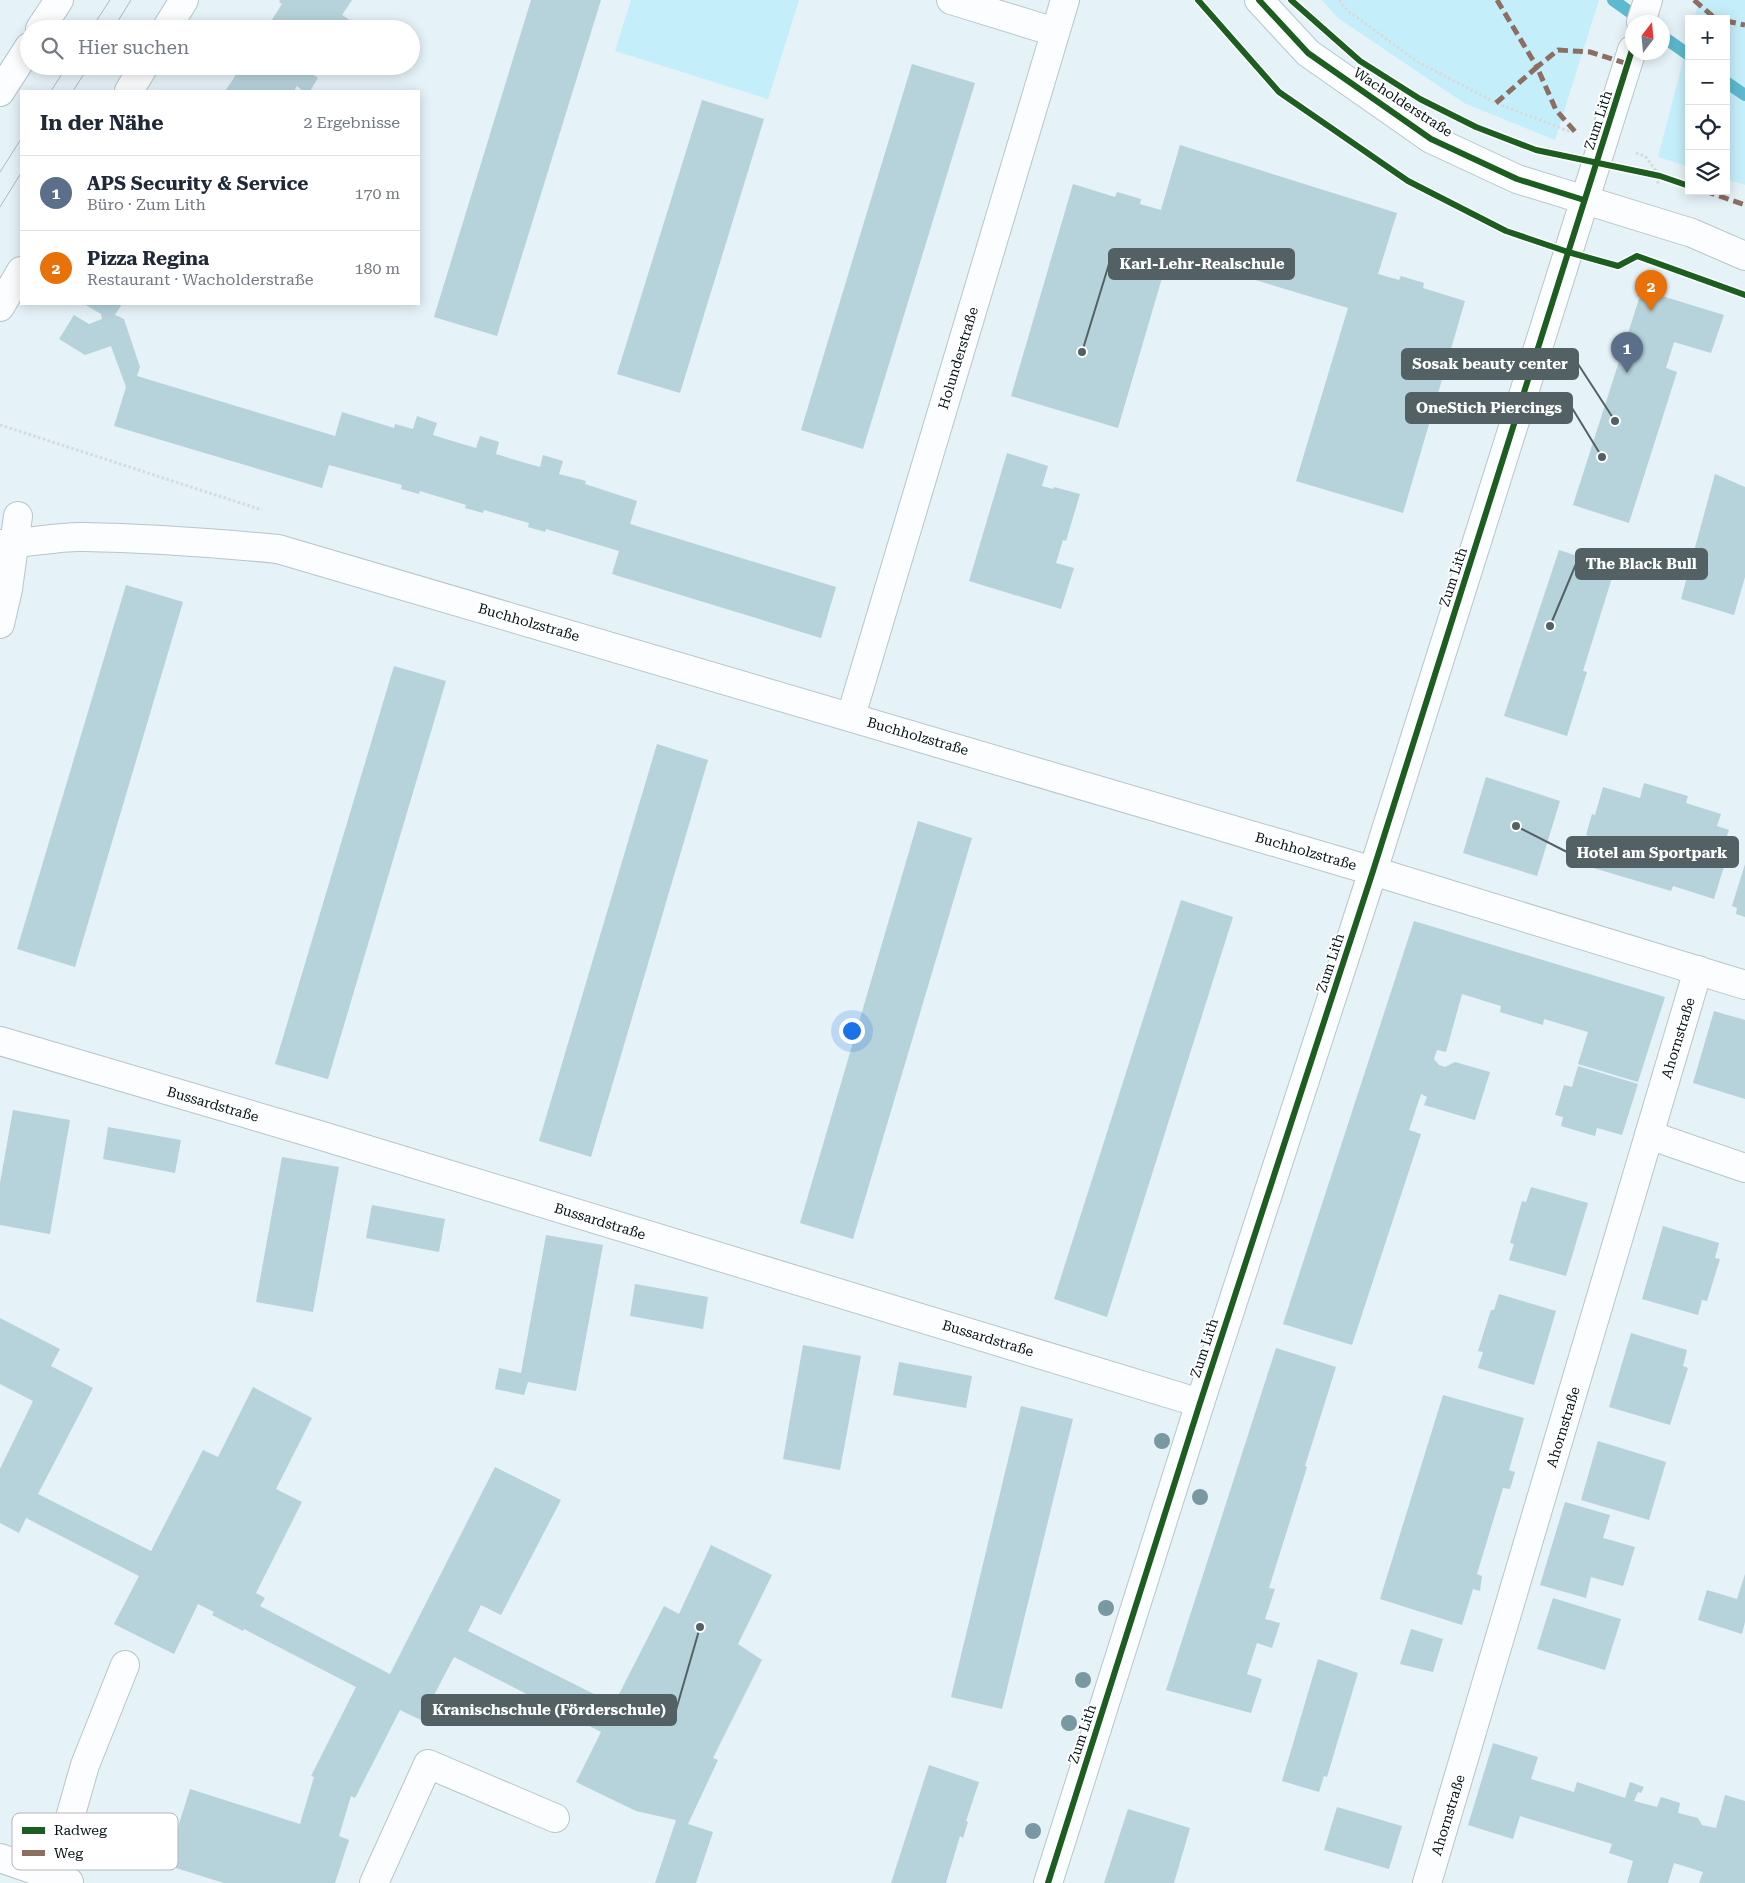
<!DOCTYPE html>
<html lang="de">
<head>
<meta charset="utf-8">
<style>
	body { margin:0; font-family:"Roboto Serif",serif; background:#f2f2f3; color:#1f2937 }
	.controls { position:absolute; right:15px; top:15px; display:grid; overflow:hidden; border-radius:0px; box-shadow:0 2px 12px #0003 }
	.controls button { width:45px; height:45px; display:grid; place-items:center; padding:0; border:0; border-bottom:1px solid #e0e1e3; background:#fff; color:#1f2937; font:25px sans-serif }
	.compass { position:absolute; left:1625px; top:15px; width:45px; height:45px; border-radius:50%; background:#fff; box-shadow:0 2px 12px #0003; rotate:16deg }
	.you { position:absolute; left:851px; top:1030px; width:18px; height:18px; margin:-12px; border:4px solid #fff; border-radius:50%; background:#1a73e8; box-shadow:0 0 0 8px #1a73e833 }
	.badge { display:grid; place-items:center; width:32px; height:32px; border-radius:50%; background:#536165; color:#fff; font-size:16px; font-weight:700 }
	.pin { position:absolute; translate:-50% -41px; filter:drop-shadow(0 1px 2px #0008) }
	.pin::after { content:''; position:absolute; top:26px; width:18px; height:15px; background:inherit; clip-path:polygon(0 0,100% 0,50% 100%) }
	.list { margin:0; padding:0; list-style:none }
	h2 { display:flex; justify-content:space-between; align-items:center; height:65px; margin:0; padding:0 20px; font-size:21px }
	h2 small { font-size:16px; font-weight:400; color:#747a83 }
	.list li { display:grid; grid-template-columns:32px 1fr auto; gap:15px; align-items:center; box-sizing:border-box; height:75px; padding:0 20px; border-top:1px solid #e0e1e3 }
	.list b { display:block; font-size:19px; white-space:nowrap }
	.list p { margin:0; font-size:16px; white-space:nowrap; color:#747a83 }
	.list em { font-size:16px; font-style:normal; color:#747a83 }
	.icon { flex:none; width:28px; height:28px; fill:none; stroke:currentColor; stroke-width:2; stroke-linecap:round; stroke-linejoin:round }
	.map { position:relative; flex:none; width:1745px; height:1883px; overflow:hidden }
	.search { position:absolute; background:#fff; box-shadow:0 2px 12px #0003; left:20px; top:20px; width:400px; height:55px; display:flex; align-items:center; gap:12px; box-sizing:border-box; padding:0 18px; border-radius:28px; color:#747a83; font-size:19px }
	.panel { position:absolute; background:#fff; box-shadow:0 2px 12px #0003; left:20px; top:90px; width:400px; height:215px; border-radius:0px }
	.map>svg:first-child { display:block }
</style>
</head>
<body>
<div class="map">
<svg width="1745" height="1883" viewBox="0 0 1745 1883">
	<rect width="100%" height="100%" fill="#e5f2f7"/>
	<g fill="#c5eefb">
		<polygon points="631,0 799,0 768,99 615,51"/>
		<polygon points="1322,0 1599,0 1555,140 1464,103 1338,18"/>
		<polygon points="1699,0 1745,0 1745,185 1726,179 1726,19 1694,19"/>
		<polygon points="1689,38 1689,167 1658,157"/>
	</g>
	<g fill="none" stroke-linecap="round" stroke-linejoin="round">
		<g stroke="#5cb9d0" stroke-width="12">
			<polyline points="1613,0 1644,22"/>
			<polyline points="1662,36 1689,55"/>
			<polyline points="1726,82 1745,95"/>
		</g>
	</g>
	<g fill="#b6d2db">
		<polygon points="280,0 352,0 342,15 354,23 350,29 266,29 282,4 279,2"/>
		<polygon points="531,0 601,0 497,336 434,317"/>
		<polygon points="912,64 975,83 863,449 801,430"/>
		<polygon points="242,66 309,66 307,71 318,78 310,91 303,91 297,86 294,91 225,91"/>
		<polygon points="702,100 764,119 680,393 617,374"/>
		<polygon points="1180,145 1397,213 1378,274 1399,280 1401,276 1424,283 1423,288 1465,301 1403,513 1296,481 1348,308 1169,254 1118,428 1011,396 1073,184 1115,197 1117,192 1141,199 1140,204 1161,210"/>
		<polygon points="1652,293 1724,315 1711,353 1674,342 1666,368 1677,372 1629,523 1573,505 1639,299"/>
		<polygon points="84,304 122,304 115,315 124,319 140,367 137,376 335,436 342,412 394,428 395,424 413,429 417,416 437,423 433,435 459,443 476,448 480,436 499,442 496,454 522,462 540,467 543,455 563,461 559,474 586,481 585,484 637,501 630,524 836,587 821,638 612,574 619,551 546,529 545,532 528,527 529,523 484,510 483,513 465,508 466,505 420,491 419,494 401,489 402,485 329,465 322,488 114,426 126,387 111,346 85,355 59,339 74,315 89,324 102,319 101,314"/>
		<polygon points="1007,453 1048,466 1042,486 1053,489 1054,487 1080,494 1066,541 1063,540 1056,563 1074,568 1061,609 969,581"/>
		<polygon points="1715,474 1745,487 1745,577 1734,615 1681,599"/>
		<polygon points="1559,550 1615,568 1583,671 1587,672 1567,736 1504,716"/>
		<polygon points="126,585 183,602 75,967 17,949"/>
		<polygon points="394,666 446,681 328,1079 275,1064"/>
		<polygon points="657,744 708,760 591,1157 539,1141"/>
		<polygon points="1486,777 1560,801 1537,876 1463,853"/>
		<polygon points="1644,783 1688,796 1686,803 1721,814 1717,826 1729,830 1723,848 1729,850 1714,899 1673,886 1671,891 1590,867 1597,839 1586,835 1592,814 1595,815 1603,787 1640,798"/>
		<polygon points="918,821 972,838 853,1239 800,1223"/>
		<polygon points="1745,864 1745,917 1736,914 1737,908 1732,906"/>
		<polygon points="1181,900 1233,917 1107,1317 1054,1299"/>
		<polygon points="1414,921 1665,997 1638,1082 1578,1064 1588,1032 1544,1019 1543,1025 1500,1012 1501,1006 1462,994 1446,1052 1437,1050 1434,1059 1439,1065 1445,1067 1455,1062 1490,1072 1475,1120 1424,1105 1427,1097 1421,1094 1409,1130 1421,1134 1352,1345 1283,1324"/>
		<polygon points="1714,1011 1745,1020 1745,1099 1693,1083"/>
		<polygon points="1578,1066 1638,1084 1622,1135 1597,1128 1595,1136 1561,1126 1563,1117 1555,1115 1564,1085 1572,1087"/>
		<polygon points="13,1110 70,1120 50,1234 0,1225 0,1183"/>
		<polygon points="108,1127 181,1140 175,1173 103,1159"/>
		<polygon points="282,1157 339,1167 313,1312 256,1302"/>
		<polygon points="1531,1187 1588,1203 1566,1276 1509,1260 1514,1244 1510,1243 1522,1201 1526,1202"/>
		<polygon points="372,1205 445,1219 439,1252 366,1238"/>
		<polygon points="1663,1226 1719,1243 1715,1258 1720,1259 1707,1301 1702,1300 1698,1315 1642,1299"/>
		<polygon points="546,1235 603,1245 576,1391 528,1382 524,1395 495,1389 499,1368 521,1373"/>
		<polygon points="635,1284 708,1297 703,1329 630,1316"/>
		<polygon points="1499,1294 1556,1311 1534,1385 1478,1368 1483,1352 1478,1351 1491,1310 1494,1310"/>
		<polygon points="0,1318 60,1349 51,1366 93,1388 38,1494 151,1551 203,1450 218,1457 253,1387 312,1418 276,1489 302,1502 256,1593 265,1598 260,1606 390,1674 495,1467 561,1500 501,1615 481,1605 468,1631 614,1704 664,1606 679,1614 711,1545 772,1575 738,1644 762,1660 713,1758 718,1760 688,1824 713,1832 696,1883 655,1883 676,1820 636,1811 576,1782 601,1732 454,1657 421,1720 400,1710 355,1798 351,1796 339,1836 349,1840 335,1883 224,1883 166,1865 190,1789 300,1824 314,1777 311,1776 356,1687 244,1629 243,1631 212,1615 214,1612 198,1604 174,1654 114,1624 139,1576 26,1518 19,1533 0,1523 0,1469 33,1401 0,1384"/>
		<polygon points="1631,1333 1687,1350 1683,1366 1688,1368 1670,1425 1609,1407"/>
		<polygon points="803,1345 861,1356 840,1470 783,1459"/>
		<polygon points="1276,1348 1336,1367 1305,1466 1307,1467 1269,1588 1275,1589 1265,1619 1280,1623 1272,1648 1257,1643 1247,1674 1262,1679 1251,1713 1166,1690"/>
		<polygon points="899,1362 972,1376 966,1408 893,1395"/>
		<polygon points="1443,1395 1524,1418 1509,1470 1515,1472 1510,1489 1503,1488 1477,1574 1482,1576 1480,1591 1473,1589 1462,1625 1380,1599"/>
		<polygon points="1021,1406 1073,1419 1002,1709 951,1697"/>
		<polygon points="1598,1441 1666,1462 1649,1520 1581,1500"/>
		<polygon points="1565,1502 1610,1515 1603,1538 1635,1547 1623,1586 1591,1577 1586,1598 1540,1585"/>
		<polygon points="1745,1574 1745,1622 1742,1634 1698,1620 1707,1590 1737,1599"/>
		<polygon points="1553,1598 1621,1619 1605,1670 1537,1649"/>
		<polygon points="1411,1629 1443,1639 1433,1672 1400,1664"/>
		<polygon points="1318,1659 1358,1673 1327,1777 1324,1776 1319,1792 1282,1781"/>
		<polygon points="1493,1743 1538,1757 1531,1779 1574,1792 1577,1782 1625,1798 1630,1782 1644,1787 1641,1793 1638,1792 1634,1801 1657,1807 1661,1797 1680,1803 1678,1813 1698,1818 1702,1825 1716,1828 1725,1795 1745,1801 1745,1883 1699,1883 1703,1872 1674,1863 1668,1883 1627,1883 1633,1861 1609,1853 1612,1844 1520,1816 1513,1839 1468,1825"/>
		<polygon points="929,1765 979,1782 966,1821 968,1822 963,1838 960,1836 946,1883 891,1883"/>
		<polygon points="1337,1807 1402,1826 1389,1869 1324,1850"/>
		<polygon points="1128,1809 1190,1828 1174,1883 1104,1883"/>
	</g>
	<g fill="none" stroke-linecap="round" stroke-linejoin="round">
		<defs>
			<g id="minor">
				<polyline points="951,0 1055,32"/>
				<polyline points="1641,22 1648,0"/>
				<path d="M 0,544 C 28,544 56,536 84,537 C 149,538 214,543 278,549 L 1373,871 L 1745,985"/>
				<polyline points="0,624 8,589 18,516"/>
				<polyline points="851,716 1065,0"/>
				<polyline points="0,1041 319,1135 1200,1403"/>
				<polyline points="1649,1135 1745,1168"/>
				<polyline points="0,1858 69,1882"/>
				<polyline points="53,1877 85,1765 125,1665"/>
				<polyline points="374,1883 428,1764 555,1818"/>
				<polyline points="1048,1883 1200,1403 1373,871 1632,50"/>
				<polyline points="1427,1883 1698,970"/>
			</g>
			<g id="major">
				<polyline points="1259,0 1308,53 1431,139 1517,179 1692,233 1745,256"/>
				<polyline points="40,29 59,0"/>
				<polyline points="166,29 184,0"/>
				<polyline points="129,91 144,66"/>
				<polyline points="0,92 29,47"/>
				<polyline points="0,307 21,271"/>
			</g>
		</defs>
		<use href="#minor" stroke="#b8c5ca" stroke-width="30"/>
		<use href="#major" stroke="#b8c5ca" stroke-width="30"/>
		<g stroke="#d7dadc" stroke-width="3" stroke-dasharray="2.5 2.5" stroke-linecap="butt">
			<polyline points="1339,0 1348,11 1418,62 1496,103 1571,132"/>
			<polyline points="1636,153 1645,156 1660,176 1657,185"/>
			<polyline points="0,425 262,510"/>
		</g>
		<use href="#minor" stroke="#fbfdfe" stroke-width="28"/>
		<use href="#major" stroke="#fbfdfe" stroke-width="28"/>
		<g stroke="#b5b8b9" stroke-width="1">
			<polyline points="91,29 110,0"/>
			<polyline points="113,29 131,0"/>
			<polyline points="51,91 67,66"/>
			<polyline points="73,91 89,66"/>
			<polyline points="0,172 21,139"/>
			<polyline points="0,207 21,173"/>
		</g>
		<g stroke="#8d6e63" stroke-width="5" stroke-dasharray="10 5" stroke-linecap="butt">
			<polyline points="1497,0 1537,67 1558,50 1590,52 1628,64"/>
			<polyline points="1694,0 1716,19"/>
			<polyline points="1726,21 1745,25"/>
			<polyline points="1496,103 1537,67 1556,110 1578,135"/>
			<polyline points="1705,191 1745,205"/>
		</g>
		<defs>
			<g id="cycleway">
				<polyline points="1198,0 1279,92 1408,181 1506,231 1568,252 1618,266 1637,256 1745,295"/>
				<polyline points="1259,0 1308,53 1431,139 1517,179 1584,200"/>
				<polyline points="1291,0 1360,61 1420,99 1476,127 1536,150 1660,176 1689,186"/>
				<polyline points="1048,1883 1200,1403 1373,871 1632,50"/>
			</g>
		</defs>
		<use href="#cycleway" stroke="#fff" stroke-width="9"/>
		<use href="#cycleway" stroke="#1b5e20" stroke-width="6"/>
	</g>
	<g fill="#7898a2">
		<circle cx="1162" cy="1441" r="8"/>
		<circle cx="1200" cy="1497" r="8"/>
		<circle cx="1106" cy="1608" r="8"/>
		<circle cx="1083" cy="1680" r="8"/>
		<circle cx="1069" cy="1723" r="8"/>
		<circle cx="1033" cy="1831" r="8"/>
	</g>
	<g text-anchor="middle" stroke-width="4" stroke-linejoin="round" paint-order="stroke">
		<g font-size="14" fill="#051317" stroke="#fff">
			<text transform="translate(1403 102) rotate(33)" y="5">Wacholderstraße</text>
			<text transform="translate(1598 120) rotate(-72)" y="5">Zum Lith</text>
			<text transform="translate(958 358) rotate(-73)" y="5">Holunderstraße</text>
			<text transform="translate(1453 577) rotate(-72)" y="5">Zum Lith</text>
			<text transform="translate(529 622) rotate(16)" y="5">Buchholzstraße</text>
			<text transform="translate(918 736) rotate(16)" y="5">Buchholzstraße</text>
			<text transform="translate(1306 851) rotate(16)" y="5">Buchholzstraße</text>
			<text transform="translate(1330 963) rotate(-72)" y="5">Zum Lith</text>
			<text transform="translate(1678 1038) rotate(-73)" y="5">Ahornstraße</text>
			<text transform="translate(213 1104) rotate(16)" y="5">Bussardstraße</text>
			<text transform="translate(600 1221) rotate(17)" y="5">Bussardstraße</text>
			<text transform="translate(988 1338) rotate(17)" y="5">Bussardstraße</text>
			<text transform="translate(1204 1348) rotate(-72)" y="5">Zum Lith</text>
			<text transform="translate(1563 1427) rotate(-73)" y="5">Ahornstraße</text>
			<text transform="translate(1082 1734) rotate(-72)" y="5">Zum Lith</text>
			<text transform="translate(1448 1815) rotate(-73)" y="5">Ahornstraße</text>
		</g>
	</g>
	<rect x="12" y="1813" width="166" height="57" rx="8" fill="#fff" stroke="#b4b8b9" stroke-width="1"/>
	<rect x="22" y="1827" width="23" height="7" fill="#1b5e20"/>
	<rect x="22" y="1850" width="23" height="6" fill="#8d6e63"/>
	<g font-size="14" fill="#051317">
		<text x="54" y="1835">Radweg</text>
		<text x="54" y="1858">Weg</text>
	</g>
	<path fill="none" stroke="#536165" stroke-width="2" d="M1082 352L1109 264M1615 421L1578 364M1602 457L1572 408M1550 626L1576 564M1516 826L1567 852M700 1627L676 1710"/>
	<g fill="#536165" stroke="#fff" stroke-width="2">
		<circle cx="1082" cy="352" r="5"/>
		<circle cx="1615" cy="421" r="5"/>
		<circle cx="1602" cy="457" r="5"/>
		<circle cx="1550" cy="626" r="5"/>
		<circle cx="1516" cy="826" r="5"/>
		<circle cx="700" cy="1627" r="5"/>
	</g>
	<g fill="#536165" stroke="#536165" stroke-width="2">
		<rect x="1109" y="249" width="185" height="30" rx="5"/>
		<rect x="1402" y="349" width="176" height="30" rx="5"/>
		<rect x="1406" y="393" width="166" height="30" rx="5"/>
		<rect x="1576" y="549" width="131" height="30" rx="5"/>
		<rect x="1567" y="837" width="171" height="30" rx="5"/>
		<rect x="422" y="1695" width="254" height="30" rx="5"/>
	</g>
	<g font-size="15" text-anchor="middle" font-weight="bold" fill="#fff">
		<text x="1202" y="269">Karl-Lehr-Realschule</text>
		<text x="1490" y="369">Sosak beauty center</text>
		<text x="1489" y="413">OneStich Piercings</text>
		<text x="1641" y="569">The Black Bull</text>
		<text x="1652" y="858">Hotel am Sportpark</text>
		<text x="549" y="1715">Kranischschule (Förderschule)</text>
	</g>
</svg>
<div class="controls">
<button>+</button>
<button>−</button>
<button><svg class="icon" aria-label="locate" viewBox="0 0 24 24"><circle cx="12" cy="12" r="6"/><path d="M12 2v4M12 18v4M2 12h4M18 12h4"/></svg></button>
<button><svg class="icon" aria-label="layers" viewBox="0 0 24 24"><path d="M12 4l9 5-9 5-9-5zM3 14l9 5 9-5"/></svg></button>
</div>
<svg class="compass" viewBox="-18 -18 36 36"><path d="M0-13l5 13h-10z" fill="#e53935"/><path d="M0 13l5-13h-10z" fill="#747a83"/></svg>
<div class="you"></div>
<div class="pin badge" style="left:1627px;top:373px;background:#5c6f8a">1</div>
<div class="pin badge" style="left:1651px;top:311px;background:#e8710a">2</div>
<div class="search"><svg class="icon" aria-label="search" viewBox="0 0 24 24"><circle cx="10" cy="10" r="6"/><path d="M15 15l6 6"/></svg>Hier suchen</div>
<section class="panel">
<h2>In der Nähe<small>2 Ergebnisse</small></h2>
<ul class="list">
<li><span class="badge" style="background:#5c6f8a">1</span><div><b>APS Security &amp; Service</b><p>Büro · Zum Lith</p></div><em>170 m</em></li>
<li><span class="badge" style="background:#e8710a">2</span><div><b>Pizza Regina</b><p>Restaurant · Wacholderstraße</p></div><em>180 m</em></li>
</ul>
</section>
</div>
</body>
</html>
